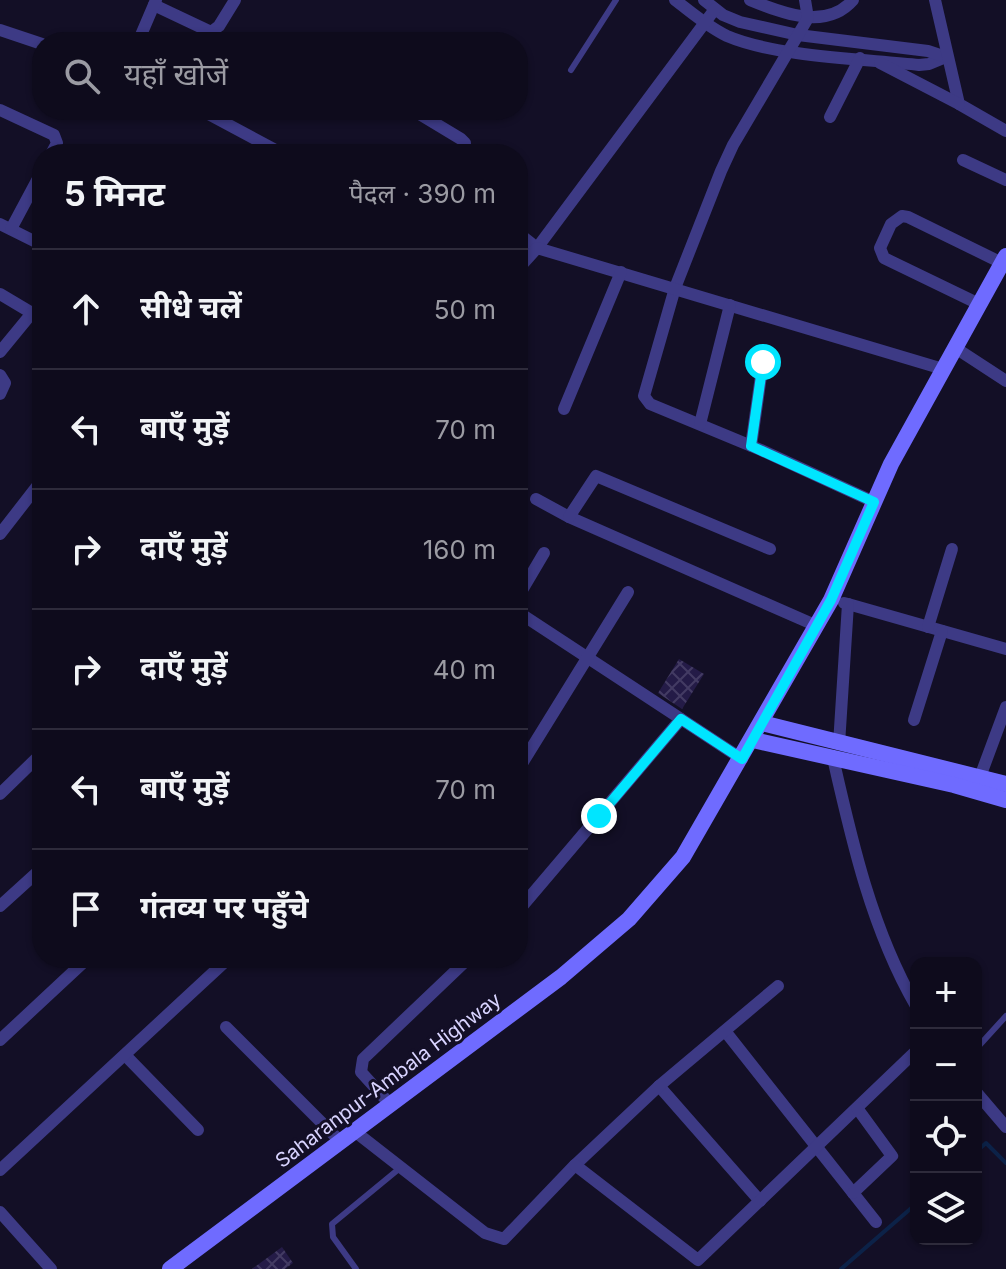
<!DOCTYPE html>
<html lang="hi">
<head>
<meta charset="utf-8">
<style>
	body { margin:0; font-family:Inter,"Noto Sans Devanagari",sans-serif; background:#171425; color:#f1f3f6 }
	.controls { position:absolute; right:24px; bottom:24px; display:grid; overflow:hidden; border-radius:16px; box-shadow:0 2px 6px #0004 }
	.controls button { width:72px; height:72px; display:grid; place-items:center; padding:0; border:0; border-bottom:2px solid #2e2b3b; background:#0e0b1c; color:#f1f3f6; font:40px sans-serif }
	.stop { position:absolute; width:24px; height:24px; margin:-18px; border:6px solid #00e5ff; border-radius:50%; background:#fff }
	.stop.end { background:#00e5ff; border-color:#fff; box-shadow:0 2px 8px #0008 }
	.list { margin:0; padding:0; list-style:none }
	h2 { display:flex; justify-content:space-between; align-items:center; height:104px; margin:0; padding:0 32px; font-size:34px }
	h2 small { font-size:26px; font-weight:400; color:#9b9ba3 }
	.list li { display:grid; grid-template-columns:52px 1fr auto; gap:24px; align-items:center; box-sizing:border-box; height:120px; padding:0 32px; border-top:2px solid #2e2b3b }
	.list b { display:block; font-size:30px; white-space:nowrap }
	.list em { font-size:26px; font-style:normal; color:#9b9ba3 }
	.icon { flex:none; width:44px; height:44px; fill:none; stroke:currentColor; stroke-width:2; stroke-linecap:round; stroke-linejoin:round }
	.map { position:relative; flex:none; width:1006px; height:1269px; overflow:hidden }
	.search { position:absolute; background:#0e0b1c; box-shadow:0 2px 6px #0004; left:32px; top:32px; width:496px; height:88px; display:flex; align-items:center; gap:20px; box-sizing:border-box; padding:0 28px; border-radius:32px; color:#9b9ba3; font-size:30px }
	.panel { position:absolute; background:#0e0b1c; box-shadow:0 2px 6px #0004; left:32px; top:144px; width:496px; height:824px; border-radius:32px }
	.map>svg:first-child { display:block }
</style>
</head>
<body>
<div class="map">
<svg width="1006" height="1269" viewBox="0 0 1006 1269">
	<defs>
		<pattern id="building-cross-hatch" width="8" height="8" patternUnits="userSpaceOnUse" patternTransform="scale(2)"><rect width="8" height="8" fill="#241b47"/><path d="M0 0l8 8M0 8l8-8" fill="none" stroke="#433b63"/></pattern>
	</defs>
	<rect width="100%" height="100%" fill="#130f26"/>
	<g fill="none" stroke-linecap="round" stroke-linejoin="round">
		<g stroke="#0c2248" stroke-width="4">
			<polyline points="976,1152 986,1143 1006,1163"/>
			<polyline points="841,1269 916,1204"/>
		</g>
	</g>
	<g fill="url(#building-cross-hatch)">
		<polygon points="679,659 704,674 682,709 658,693"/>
		<polygon points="282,1247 293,1263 285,1269 252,1269"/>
	</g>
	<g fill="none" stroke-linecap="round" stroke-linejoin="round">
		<g stroke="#3d3a85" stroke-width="6">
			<polyline points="571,70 616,0"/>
			<polyline points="976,1049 1006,1016"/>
			<polyline points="356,1269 333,1237 332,1224 400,1168"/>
		</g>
		<g stroke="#3d3a85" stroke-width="12">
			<path d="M 675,0 C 691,12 708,27 727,36 C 776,57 865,59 919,65 L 929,64 L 946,57"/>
			<polyline points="704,0 723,15 740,22 798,35 928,51 946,57"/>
			<path d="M 750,0 C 782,13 826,31 853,0"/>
			<polyline points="805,0 808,18 733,145 721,171 675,288 644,396 650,404 761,450 874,502"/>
			<polyline points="935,0 959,104 1006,131"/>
			<polyline points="154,5 211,32 219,26 235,0"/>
			<polyline points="0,30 42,44"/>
			<polyline points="138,42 156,0"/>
			<polyline points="880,63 959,104"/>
			<polyline points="0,110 54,135 57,143 51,154"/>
			<polyline points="201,110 283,154"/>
			<polyline points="413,110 461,139 465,143 464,154"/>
			<polyline points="830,117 860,58"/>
			<polyline points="963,160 1006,180"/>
			<polyline points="0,224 42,245"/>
			<polyline points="11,229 42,171"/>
			<polyline points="518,233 537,248 715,9"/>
			<polyline points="518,269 537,248 943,369"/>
			<polyline points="0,294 42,319"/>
			<polyline points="979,304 884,258 880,248 891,224 902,216 908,217 1002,263"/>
			<polyline points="954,347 1006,381"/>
			<polyline points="0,352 32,313"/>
			<polyline points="0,375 5,383 0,394"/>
			<polyline points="564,409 621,272"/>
			<polyline points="700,424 730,305"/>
			<polyline points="751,446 763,362"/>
			<polyline points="536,499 569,517 817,626"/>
			<polyline points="569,517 596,476 770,549"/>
			<polyline points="0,534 42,480"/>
			<polyline points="518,597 544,553"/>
			<polyline points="848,604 1006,649"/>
			<polyline points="518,612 742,759"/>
			<polyline points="928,627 952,549"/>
			<polyline points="914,720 942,631"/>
			<polyline points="839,744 848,604 844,603"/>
			<path d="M 833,758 C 852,842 872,930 916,1006"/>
			<polyline points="518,770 628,592"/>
			<polyline points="980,777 1006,707"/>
			<polyline points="0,794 42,753"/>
			<polyline points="0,906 42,868"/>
			<polyline points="518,911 681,719"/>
			<polyline points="226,1027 339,1140"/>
			<polyline points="725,1031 876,1222"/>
			<polyline points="0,1040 88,958"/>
			<polyline points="125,1055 198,1130"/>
			<polyline points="659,1086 760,1201"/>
			<polyline points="976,1092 1006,1127"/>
			<polyline points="389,1103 361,1072 363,1059 469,958"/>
			<polyline points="353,1130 485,1233 504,1239 575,1165 659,1086 778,986"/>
			<polyline points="575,1165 698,1260 916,1051"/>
			<polyline points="0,1170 229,958"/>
			<polyline points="853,1193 892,1156 857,1108"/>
			<polyline points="0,1212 51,1269"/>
		</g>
		<g stroke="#6f6bff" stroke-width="16">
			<polyline points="762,723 1006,784"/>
			<polyline points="753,740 954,785 1006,800"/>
			<polyline points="170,1269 561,977 629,919 683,857 831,600 891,464 1006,256"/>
		</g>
	</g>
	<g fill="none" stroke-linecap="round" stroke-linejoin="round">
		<polyline stroke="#00e5ff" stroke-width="10" points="599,816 681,719 742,759 831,600 874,502 751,446 763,362"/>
	</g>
	<g text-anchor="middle" stroke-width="6" stroke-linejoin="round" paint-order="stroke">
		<g font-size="20" fill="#d9d4ff" stroke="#130f26">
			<text transform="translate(388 1080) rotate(-37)" y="7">Saharanpur-Ambala Highway</text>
		</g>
	</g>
</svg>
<div class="controls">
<button>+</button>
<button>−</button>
<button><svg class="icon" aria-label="locate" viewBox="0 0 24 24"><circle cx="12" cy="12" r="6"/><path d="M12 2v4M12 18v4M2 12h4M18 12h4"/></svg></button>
<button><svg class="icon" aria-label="layers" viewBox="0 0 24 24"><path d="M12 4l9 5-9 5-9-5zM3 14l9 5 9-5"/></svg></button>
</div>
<div class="stop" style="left:763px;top:362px"></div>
<div class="stop end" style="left:599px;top:816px"></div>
<div class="search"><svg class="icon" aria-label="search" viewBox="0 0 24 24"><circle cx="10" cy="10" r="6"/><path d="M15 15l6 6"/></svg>यहाँ खोजें</div>
<section class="panel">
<h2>5 मिनट<small>पैदल · 390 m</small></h2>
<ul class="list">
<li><svg class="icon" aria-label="ahead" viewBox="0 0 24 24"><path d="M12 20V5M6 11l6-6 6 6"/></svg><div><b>सीधे चलें</b></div><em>50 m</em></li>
<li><svg class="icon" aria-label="left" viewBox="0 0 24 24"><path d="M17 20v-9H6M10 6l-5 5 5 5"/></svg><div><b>बाएँ मुड़ें</b></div><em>70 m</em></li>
<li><svg class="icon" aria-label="right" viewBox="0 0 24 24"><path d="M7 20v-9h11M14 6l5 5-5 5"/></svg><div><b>दाएँ मुड़ें</b></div><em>160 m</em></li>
<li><svg class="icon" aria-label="right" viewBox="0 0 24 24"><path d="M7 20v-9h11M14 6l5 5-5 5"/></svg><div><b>दाएँ मुड़ें</b></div><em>40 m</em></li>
<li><svg class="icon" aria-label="left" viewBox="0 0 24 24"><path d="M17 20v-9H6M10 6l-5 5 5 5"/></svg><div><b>बाएँ मुड़ें</b></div><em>70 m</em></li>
<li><svg class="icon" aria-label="arrive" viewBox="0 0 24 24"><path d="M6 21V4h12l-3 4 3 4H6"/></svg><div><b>गंतव्य पर पहुँचे</b></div></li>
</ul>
</section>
</div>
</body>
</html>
